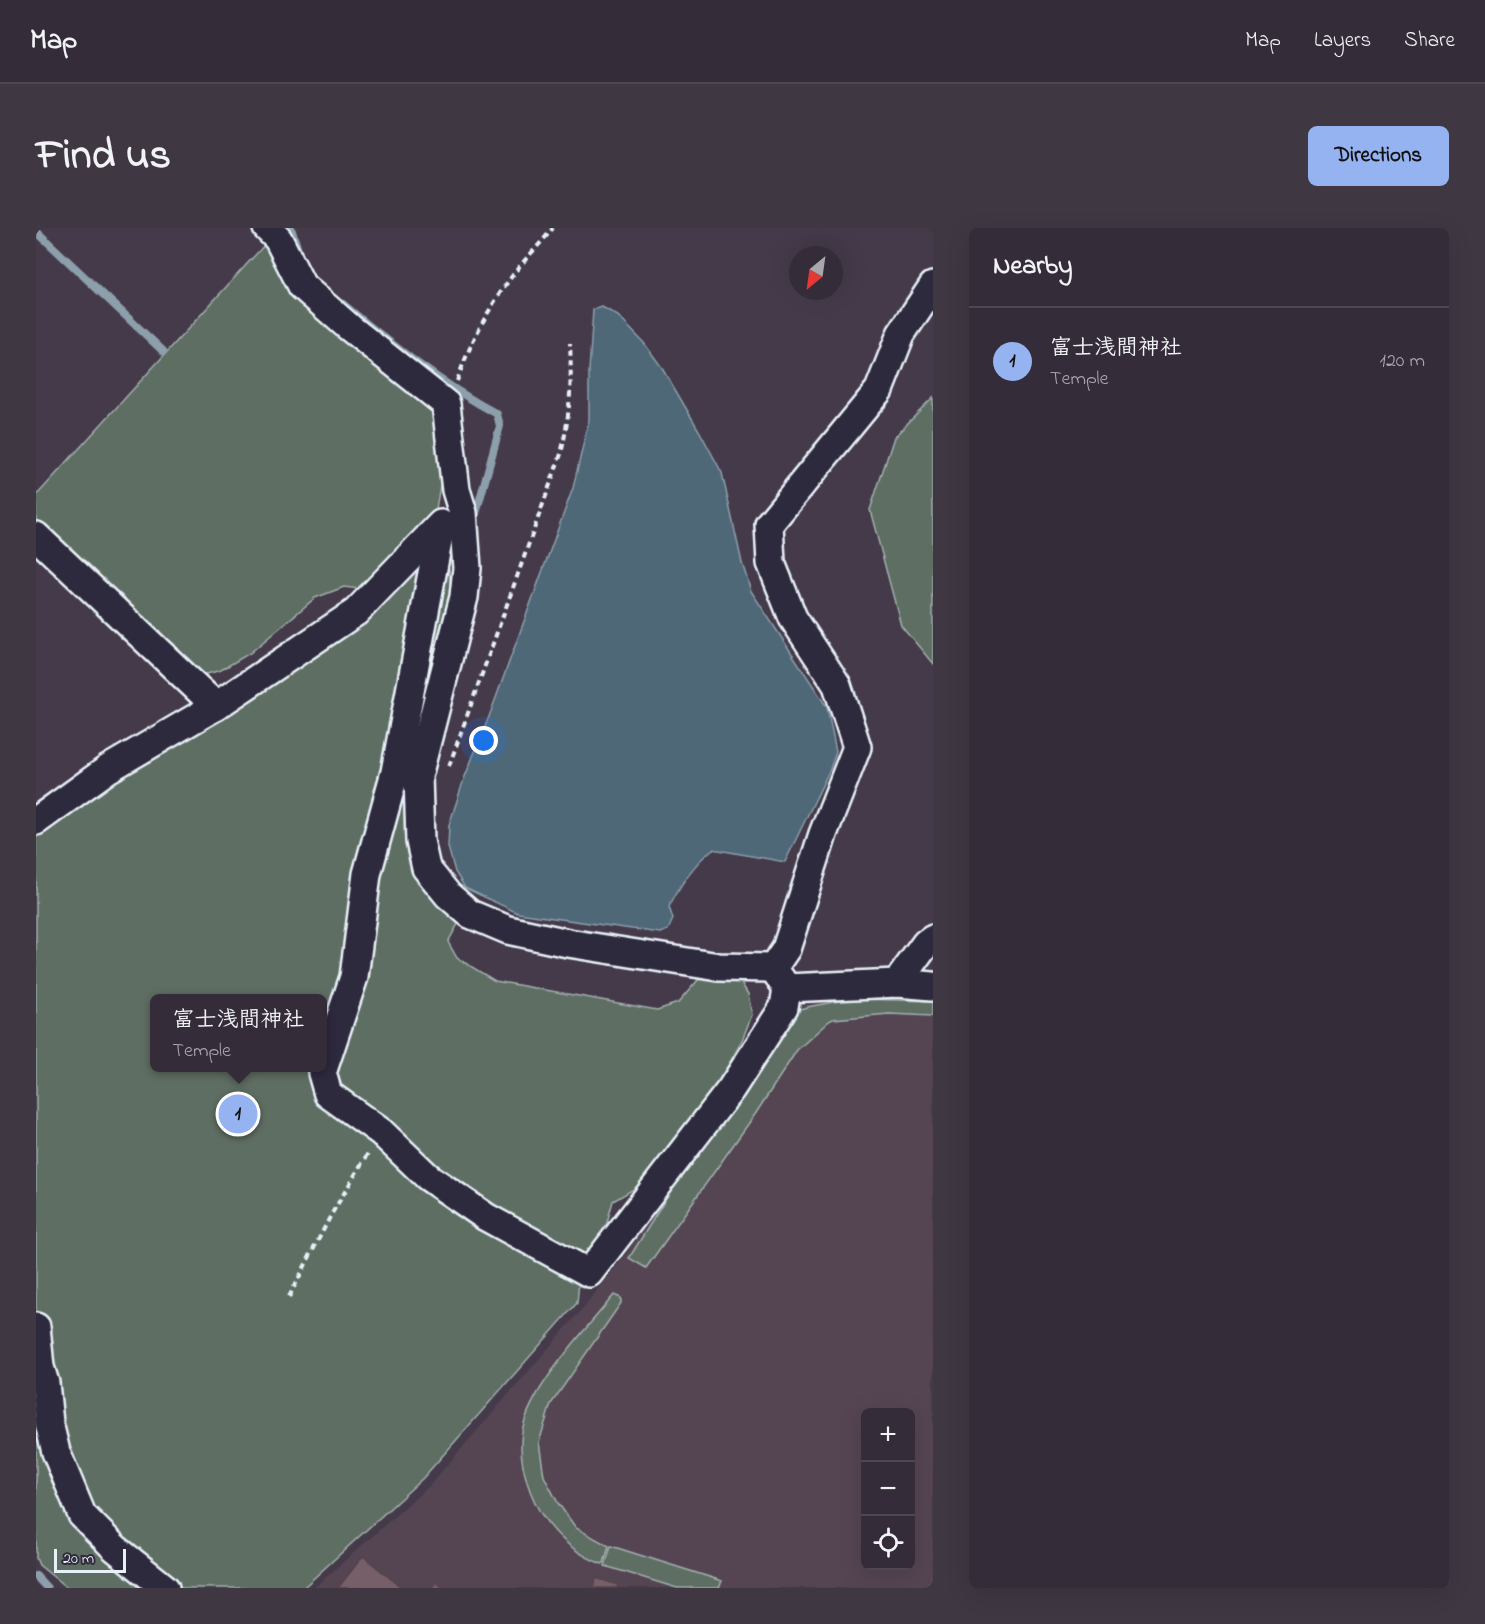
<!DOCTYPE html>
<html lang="en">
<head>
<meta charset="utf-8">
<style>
	body { margin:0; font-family:"Indie Flower","Klee One",sans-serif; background:#3f3843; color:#f1f3f6 }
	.controls { position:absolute; right:18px; bottom:18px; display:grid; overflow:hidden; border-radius:9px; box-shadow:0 6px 24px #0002 }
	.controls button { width:54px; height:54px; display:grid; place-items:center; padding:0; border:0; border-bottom:2px solid #4e4853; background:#342c38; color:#f1f3f6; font:30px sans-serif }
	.compass { position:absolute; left:753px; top:18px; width:54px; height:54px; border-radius:50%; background:#342c38; box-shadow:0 6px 24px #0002; rotate:209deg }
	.scale { position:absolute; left:18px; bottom:15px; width:72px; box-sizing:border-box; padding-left:6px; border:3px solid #e8f1f8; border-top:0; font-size:16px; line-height:21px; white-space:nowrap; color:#e8f1f8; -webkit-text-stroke:4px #2f2a3d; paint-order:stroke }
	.you { position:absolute; left:448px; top:513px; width:21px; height:21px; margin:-15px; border:4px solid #fff; border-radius:50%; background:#1a73e8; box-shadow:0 0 0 9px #1a73e833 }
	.badge { display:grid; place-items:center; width:39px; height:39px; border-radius:50%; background:#95b2f1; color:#111; font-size:20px; font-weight:700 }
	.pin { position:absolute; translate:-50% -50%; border:3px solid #fff; box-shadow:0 2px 6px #0006 }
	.popup { position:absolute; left:114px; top:766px; width:177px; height:78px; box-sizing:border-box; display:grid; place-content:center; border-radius:9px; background:#342c38; filter:drop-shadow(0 2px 4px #0005); font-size:20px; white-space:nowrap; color:#a9a7ae }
	.popup b { font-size:22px; color:#f1f3f6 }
	.popup::after { content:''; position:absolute; left:50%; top:100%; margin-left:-12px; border:12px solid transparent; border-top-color:#342c38 }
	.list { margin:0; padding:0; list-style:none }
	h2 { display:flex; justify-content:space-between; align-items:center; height:78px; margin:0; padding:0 24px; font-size:26px }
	h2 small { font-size:20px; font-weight:400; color:#a9a7ae }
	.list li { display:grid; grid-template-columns:39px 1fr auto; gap:18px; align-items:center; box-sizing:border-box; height:108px; padding:0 24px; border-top:2px solid #4e4853 }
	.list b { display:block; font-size:22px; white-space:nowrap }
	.list p { margin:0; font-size:20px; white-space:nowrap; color:#a9a7ae }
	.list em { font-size:20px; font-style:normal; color:#a9a7ae }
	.icon { flex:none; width:33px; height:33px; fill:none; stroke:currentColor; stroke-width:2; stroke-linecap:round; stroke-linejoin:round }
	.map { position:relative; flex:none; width:897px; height:1360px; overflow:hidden; border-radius:9px }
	header { display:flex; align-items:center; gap:36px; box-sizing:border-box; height:84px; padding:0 30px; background:#342c38; border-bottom:2px solid #4e4853 }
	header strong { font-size:28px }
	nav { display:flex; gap:33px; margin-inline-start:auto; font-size:21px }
	.intro { display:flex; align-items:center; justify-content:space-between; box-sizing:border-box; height:144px; padding:0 36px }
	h1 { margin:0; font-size:42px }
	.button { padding:15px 27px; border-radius:9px; background:#95b2f1; color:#111; font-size:21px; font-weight:700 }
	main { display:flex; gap:36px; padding:0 36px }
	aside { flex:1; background:#342c38; border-radius:9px; box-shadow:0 6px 24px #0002 }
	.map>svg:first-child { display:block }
</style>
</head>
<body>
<header>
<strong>Map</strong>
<nav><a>Map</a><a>Layers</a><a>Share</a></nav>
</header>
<div class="intro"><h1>Find us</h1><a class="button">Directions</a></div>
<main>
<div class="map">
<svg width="897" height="1360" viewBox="0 0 897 1360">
	<rect width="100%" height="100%" fill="#453a4a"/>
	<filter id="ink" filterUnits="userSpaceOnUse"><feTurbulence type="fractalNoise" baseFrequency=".0167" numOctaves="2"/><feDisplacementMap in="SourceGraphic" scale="12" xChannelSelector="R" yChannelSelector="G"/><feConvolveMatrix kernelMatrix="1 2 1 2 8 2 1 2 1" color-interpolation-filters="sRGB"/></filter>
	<g filter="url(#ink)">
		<path fill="#544553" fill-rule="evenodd" d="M 808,769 L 897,771 L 897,1360 L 278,1360 L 394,1257 L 548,1079 L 590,1026 L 635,956 L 758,776 L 766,777 ZM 830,1184 L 874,1184 L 874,1338 L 830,1338 Z"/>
		<g fill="#5e6e64" stroke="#a3b0ae" stroke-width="1.5" fill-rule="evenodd">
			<polygon points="231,14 392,175 405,209 406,245 398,293 331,362 308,359 279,370 214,425 185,442 164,448 0,293 0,268"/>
			<polygon points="897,170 897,436 865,397 834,282 858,209"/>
			<path d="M 404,331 L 413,341 L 416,385 L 387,506 L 398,670 L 422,696 L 412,714 L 421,730 L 459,753 L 621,782 L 642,775 L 662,752 L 681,749 L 704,753 L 712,766 L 716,787 L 706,812 L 672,876 L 620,948 L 577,973 L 570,998 L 543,1054 L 541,1075 L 387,1250 L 267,1360 L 31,1360 L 3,1337 L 0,1330 L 0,600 L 363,347 ZM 118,770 L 286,770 L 286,840 L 118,840 Z"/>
			<polygon points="824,771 897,773 897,788 853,786 797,791 793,793 761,822 720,885 610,1040 593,1030 638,958 734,824 756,787 764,781 771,779 808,772"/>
			<path d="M 578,1067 L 585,1070 L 585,1075 L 515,1176 L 503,1214 L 508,1248 L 522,1275 L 540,1300 L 573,1318 L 568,1335 L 566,1336 C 539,1326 519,1307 504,1284 C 491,1261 482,1230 486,1204 C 493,1161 550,1101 578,1067 Z"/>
			<polygon points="575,1318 686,1353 683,1360 641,1360 569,1338"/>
		</g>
		<path fill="#4f6878" stroke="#8c9fab" stroke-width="1.5" d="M 566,79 L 582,88 L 608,115 L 627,141 L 664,204 L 686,245 L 706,335 L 715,363 L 791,479 L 800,524 L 794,541 L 749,634 L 677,621 C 657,636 644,657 633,679 L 637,691 L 632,702 L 624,705 L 482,685 L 429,660 L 419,644 L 412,619 L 413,597 L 428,551 L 454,486 L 537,260 L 553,192 L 553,143 L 557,82 Z"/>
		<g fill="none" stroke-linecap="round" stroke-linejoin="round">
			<g stroke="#8c9fab" stroke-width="8">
				<polyline points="255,0 263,25"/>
				<polyline points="0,3 127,123"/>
				<path d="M 307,76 C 356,117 405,156 461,186 L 464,198 L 438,293"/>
				<polyline points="0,1348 11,1360"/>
			</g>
		</g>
		<g fill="#775e69" stroke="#53424a" stroke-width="1.5">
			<polygon points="327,1328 366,1360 302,1360"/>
			<polygon points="560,1350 582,1357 581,1360 558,1360"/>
			<polygon points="400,1354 408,1360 395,1360"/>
		</g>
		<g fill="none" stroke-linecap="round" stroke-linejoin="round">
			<defs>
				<g id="minor">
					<polyline points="231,0 242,11 266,58 314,100 410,176 420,262 427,285 431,340 428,369 382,548 384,613 390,640 412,667 434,686 472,702 532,715 683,739 737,740"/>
					<polyline points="405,297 359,544 331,646 318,749 286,845 292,866 345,904 392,949 450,989 553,1045 695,861 748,779 751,760 737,740"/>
					<polyline points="0,308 180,478"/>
					<polyline points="0,593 72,541 180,478 320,384 405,296"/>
					<polyline points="737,740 750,721 787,606 821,519 801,457 757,390 735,335 733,296 843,162 865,106 897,58"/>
					<polyline points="861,755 890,715 897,710"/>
					<polyline points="751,760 861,755 897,758"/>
					<polyline points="0,1099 4,1139 9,1155 13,1195 20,1224 46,1287 79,1320 129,1360"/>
				</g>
			</defs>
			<use href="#minor" stroke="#e8f1f8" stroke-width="32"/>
			<g stroke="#e8f1f8" stroke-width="4" stroke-dasharray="6 4.5" stroke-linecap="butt">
				<path d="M 421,153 C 435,112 456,73 483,39 C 494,26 506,14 517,0"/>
				<path d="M 413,538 L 525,226 C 534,186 536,156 534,115"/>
				<polyline points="253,1069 295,987 332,925"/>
			</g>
			<use href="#minor" stroke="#2f2a3d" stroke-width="27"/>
		</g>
	</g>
</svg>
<div class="controls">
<button>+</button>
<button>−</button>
<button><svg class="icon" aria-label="locate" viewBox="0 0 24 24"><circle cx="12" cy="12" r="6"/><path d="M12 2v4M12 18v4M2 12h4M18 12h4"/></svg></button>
</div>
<svg class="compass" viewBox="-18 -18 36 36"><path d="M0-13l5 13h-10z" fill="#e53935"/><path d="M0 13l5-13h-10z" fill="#a9a7ae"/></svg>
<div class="scale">20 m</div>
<div class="you"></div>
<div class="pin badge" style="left:202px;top:886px">1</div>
<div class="popup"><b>富士浅間神社</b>Temple</div>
</div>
<aside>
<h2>Nearby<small></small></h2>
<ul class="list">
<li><span class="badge">1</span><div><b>富士浅間神社</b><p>Temple</p></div><em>120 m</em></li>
</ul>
</aside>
</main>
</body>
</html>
